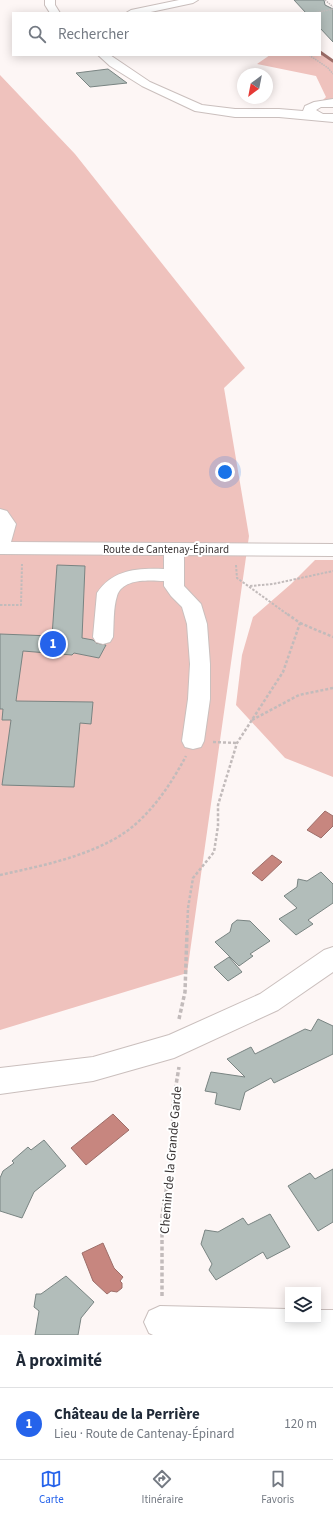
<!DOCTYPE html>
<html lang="fr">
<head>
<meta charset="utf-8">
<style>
	body { margin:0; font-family:"Source Sans 3",sans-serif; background:#f2f2f3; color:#1f2937 }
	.controls { position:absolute; right:12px; bottom:12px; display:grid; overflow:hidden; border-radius:0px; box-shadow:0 2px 10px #0003 }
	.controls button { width:36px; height:36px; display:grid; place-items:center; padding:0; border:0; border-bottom:1px solid #e0e1e3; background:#fff; color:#1f2937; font:20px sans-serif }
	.compass { position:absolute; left:237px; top:68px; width:36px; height:36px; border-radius:50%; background:#fff; box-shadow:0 2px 10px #0003; rotate:212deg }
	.you { position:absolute; left:225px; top:472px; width:14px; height:14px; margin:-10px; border:3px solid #fff; border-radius:50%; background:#1a73e8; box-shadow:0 0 0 6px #1a73e833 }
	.badge { display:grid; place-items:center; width:26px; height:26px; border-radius:50%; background:#2563eb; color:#fff; font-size:13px; font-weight:700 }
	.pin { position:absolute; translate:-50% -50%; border:2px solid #fff; box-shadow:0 1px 4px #0006 }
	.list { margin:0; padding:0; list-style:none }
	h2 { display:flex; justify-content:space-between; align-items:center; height:52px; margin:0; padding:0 16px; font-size:17px }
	h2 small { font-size:13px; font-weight:400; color:#747a83 }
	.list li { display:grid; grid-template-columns:26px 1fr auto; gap:12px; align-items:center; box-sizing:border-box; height:72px; padding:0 16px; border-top:1px solid #e0e1e3 }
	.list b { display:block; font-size:15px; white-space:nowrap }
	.list p { margin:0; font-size:13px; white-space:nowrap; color:#747a83 }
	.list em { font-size:13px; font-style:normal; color:#747a83 }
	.icon { flex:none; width:22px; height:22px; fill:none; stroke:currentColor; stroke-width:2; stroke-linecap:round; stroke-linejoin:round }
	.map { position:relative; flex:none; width:333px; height:1335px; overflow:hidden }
	.search { position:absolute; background:#fff; box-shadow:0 2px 10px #0003; left:12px; right:12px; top:12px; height:44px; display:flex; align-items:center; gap:10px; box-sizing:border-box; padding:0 14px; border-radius:0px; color:#747a83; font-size:15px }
	.sheet { height:124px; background:#fff }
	nav { display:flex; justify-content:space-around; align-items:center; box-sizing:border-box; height:56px; border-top:1px solid #e0e1e3; background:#fff; font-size:11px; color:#747a83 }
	nav a { display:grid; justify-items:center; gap:2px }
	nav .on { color:#2563eb }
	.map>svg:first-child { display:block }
</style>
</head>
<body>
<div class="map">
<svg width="333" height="1335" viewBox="0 0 333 1335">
	<rect width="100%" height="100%" fill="#fdf6f5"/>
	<g fill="#efc2bd">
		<polygon points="320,52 333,62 333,101 322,101 326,97 316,76 257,64 270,55 320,55"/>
		<polygon points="0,75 75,154 245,368 224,388 249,536 187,973 0,1030"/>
		<polygon points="315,560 333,560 333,777 285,758 236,705 242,655 253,617 291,584"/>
	</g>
	<g fill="#c7867f" stroke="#9d6e69">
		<polygon points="325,811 333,816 333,826 321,838 307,830"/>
		<polygon points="272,855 282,862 262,881 252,873"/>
		<polygon points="113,1114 129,1130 86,1165 71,1148"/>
		<polygon points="103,1243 114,1268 123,1277 120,1281 122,1283 122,1288 117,1292 111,1291 107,1294 93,1281 82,1253"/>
	</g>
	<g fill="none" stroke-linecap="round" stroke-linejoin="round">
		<polyline stroke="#9d6e69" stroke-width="3" points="320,52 333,61"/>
	</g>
	<g fill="#b2bdba" stroke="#798482">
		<polygon points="294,0 324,0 325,5 333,9 333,42 320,28 320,13 306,13"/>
		<polygon points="108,69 127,83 90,87 76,73"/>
		<polygon points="57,565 85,566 82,638 93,640 96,643 106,645 99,658 74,653 72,655 23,651 16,701 93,702 91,724 80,723 74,787 2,785 11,720 2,720 3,709 0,709 0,634 52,636"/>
		<polygon points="321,872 333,884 333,903 308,920 313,924 296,935 279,919 297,908 284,896 297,887 298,879 307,881"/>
		<polygon points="237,920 250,921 270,941 250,954 253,956 239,966 215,942 230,932 232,924"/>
		<polygon points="229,957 242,972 228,981 214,967"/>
		<polygon points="318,1019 333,1026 333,1054 274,1083 271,1078 245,1092 240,1110 215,1104 217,1093 205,1091 211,1072 245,1077 227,1059 251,1047 255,1054 305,1029 311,1031"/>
		<polygon points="44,1140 66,1166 34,1192 22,1218 0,1211 0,1178 3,1171 14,1163 12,1161 28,1147 31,1150"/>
		<polygon points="333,1169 333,1222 318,1231 288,1186 310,1173 315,1179"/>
		<polygon points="270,1214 290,1247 267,1259 263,1252 216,1280 209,1270 212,1264 201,1244 205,1230 218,1232 243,1218 248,1225"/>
		<polygon points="66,1276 94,1302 81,1318 78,1335 35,1335 39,1311 34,1307 36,1294 41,1294"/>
	</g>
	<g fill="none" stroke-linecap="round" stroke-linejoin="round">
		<defs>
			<g id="minor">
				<polygon points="45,0 55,0 55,5 60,13 50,13 45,5"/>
				<polygon points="179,0 198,0 193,3 146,13 126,13 131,10"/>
				<polygon points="98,55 110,55 150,82 202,105 235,109 279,109 303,111 305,106 314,102 333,99 333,107 321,107 316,110 323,114 333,114 333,122 279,117 235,117 195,111 142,86 110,66"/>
				<path d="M 0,509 L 7,511 L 16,524 L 11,542 L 333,544 L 333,556 L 184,555 L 184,586 L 201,604 L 207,624 L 210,664 L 210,699 L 204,741 L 201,747 L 193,749 L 185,747 L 182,741 L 188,699 L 190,664 L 187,624 L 182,607 L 171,596 L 164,586 L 164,581 C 150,580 122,578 117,596 C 113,608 114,624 113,637 L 110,642 L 103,644 L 96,642 L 93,637 L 97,593 C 113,569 138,568 164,569 L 164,555 L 0,554 Z"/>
				<polygon points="333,947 333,972 278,1010 174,1058 93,1081 0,1094 0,1068 93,1057 169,1035 260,994 324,950"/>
				<polygon points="160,1306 288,1309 288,1320 318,1320 318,1310 333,1310 333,1335 153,1335 149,1333 144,1322 149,1311"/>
			</g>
		</defs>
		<use href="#minor" stroke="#cabfbd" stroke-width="2"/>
		<g stroke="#c2bbbb" stroke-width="1.5" stroke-dasharray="1.5 1" stroke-linecap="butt">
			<polyline points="325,0 333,7"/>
			<polyline points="314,13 333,9"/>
			<polyline points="309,55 328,68 333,74"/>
		</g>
		<g stroke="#c2bbbb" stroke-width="2" stroke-dasharray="2.5 1.5" stroke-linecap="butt">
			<polyline points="236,565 237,578 287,614"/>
			<polyline points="250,586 273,584 333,571"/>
			<polyline points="0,605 21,605 22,564"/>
		</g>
		<g stroke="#c2bbbb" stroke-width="2.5" stroke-dasharray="3 2" stroke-linecap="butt">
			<polyline points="300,623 333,637"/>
			<polyline points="252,720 299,695 333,688"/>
			<polyline points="213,742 237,743"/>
			<path d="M 0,875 C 40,866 82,858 118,837 C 148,819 170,786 186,756"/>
			<polyline points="187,933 188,908 193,878 214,852 218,826 218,805 237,743 283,672 300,623 286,613"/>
		</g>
		<g stroke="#c2bbbb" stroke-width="3.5" stroke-dasharray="4 2.5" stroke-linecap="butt">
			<polyline points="179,1019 185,992 187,932"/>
			<polyline points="162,1296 162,1216 172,1155 173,1103 179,1067"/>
		</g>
		<use href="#minor" fill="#fff" fill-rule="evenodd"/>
	</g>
	<g text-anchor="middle" stroke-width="4" stroke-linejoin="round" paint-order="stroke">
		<g font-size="11" fill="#3a3535" stroke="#fff">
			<text x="166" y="553">Route de Cantenay-Épinard</text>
		</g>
		<g font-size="13" fill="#3a3535" stroke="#fff">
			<text transform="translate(170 1160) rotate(-85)" y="5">Chemin de la Grande Garde</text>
		</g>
	</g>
</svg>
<div class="controls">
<button><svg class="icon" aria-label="layers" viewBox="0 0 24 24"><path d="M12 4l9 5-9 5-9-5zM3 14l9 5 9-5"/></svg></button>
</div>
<svg class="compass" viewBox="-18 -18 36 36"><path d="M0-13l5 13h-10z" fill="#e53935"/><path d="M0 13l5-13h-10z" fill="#747a83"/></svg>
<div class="you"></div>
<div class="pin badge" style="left:53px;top:644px">1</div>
<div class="search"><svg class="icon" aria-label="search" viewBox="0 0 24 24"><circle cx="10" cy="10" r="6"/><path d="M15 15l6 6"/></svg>Rechercher</div>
</div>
<section class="sheet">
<h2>À proximité<small></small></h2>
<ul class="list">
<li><span class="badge">1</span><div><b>Château de la Perrière</b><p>Lieu · Route de Cantenay-Épinard</p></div><em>120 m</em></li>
</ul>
</section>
<nav>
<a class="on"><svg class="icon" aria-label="map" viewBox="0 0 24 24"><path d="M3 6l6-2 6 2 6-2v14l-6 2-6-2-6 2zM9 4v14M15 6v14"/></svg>Carte</a>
<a><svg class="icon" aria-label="directions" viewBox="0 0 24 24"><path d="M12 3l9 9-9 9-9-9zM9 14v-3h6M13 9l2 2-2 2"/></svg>Itinéraire</a>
<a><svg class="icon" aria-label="saved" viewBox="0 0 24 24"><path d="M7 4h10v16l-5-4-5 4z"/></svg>Favoris</a>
</nav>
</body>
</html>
